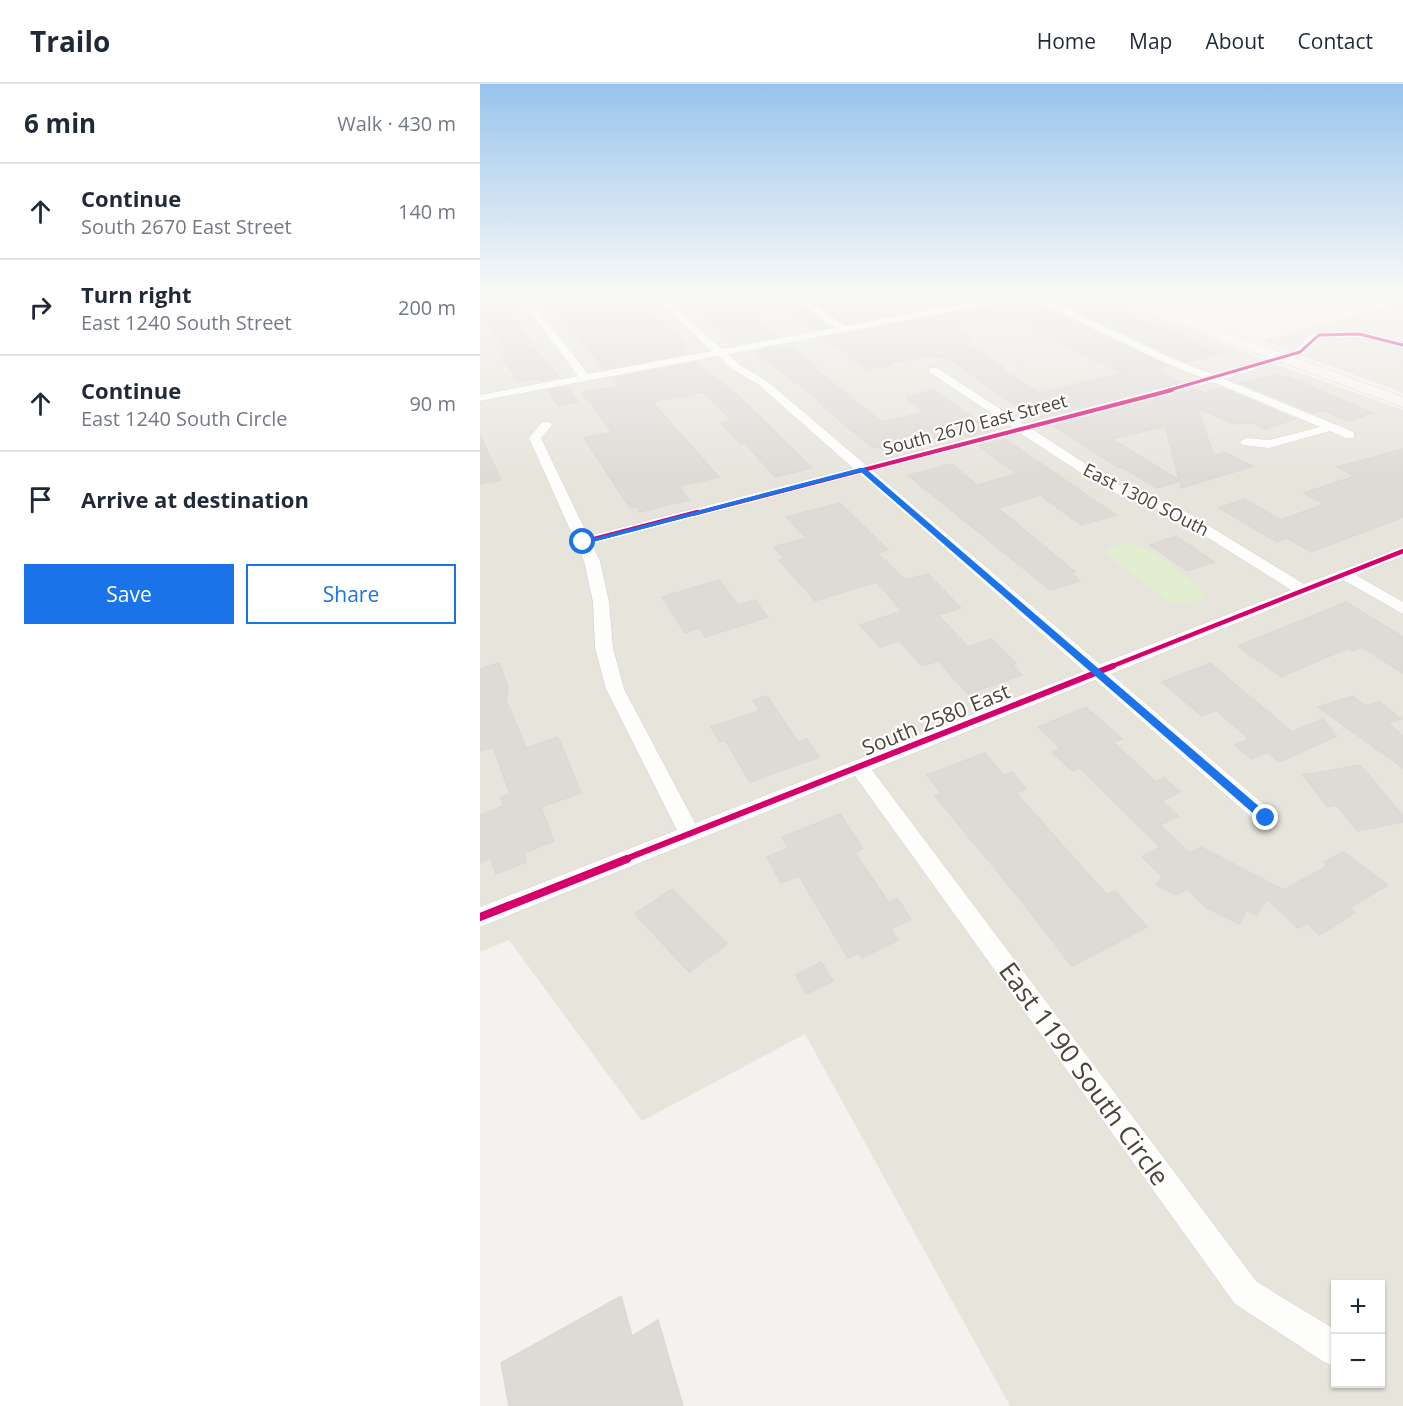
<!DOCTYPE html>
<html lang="en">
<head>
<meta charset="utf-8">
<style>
	body { margin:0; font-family:"Open Sans",sans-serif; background:#f2f2f3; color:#1f2937 }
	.controls { position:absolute; right:18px; bottom:18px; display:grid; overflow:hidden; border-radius:0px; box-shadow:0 2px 4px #0004 }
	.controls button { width:54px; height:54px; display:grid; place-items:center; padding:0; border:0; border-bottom:2px solid #e0e1e3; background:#fff; color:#1f2937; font:30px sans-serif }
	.stop { position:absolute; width:18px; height:18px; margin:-14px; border:4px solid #1a73e8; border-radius:50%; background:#fff }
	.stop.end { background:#1a73e8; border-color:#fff; box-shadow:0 2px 6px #0008 }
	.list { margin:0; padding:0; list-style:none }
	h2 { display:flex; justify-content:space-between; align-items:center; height:78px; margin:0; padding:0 24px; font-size:26px }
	h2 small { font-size:20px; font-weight:400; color:#747a83 }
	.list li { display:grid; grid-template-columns:39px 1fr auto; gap:18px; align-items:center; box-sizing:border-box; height:96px; padding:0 24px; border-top:2px solid #e0e1e3 }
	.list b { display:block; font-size:22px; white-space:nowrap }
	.list p { margin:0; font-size:20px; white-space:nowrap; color:#747a83 }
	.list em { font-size:20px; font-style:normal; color:#747a83 }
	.actions { display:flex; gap:12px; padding:18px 24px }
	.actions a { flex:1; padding:14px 0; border:2px solid #1a73e8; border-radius:0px; text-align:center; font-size:21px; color:#1a73e8 }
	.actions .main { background:#1a73e8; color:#fff }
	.icon { flex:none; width:33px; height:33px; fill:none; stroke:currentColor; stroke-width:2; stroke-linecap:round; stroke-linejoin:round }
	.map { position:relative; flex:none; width:923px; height:1322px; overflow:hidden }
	header { display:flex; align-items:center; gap:36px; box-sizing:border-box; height:84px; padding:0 30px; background:#fff; border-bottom:2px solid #e0e1e3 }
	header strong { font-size:28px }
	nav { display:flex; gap:33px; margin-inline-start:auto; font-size:21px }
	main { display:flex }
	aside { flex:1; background:#fff }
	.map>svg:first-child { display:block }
</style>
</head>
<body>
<header>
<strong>Trailo</strong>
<nav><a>Home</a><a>Map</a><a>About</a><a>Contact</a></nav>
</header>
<main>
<aside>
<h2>6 min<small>Walk · 430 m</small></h2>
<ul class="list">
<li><svg class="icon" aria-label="ahead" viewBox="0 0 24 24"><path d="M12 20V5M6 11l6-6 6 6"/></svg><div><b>Continue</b><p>South 2670 East Street</p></div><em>140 m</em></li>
<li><svg class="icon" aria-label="right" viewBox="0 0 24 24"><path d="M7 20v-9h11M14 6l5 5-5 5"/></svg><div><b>Turn right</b><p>East 1240 South Street</p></div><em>200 m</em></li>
<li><svg class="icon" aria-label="ahead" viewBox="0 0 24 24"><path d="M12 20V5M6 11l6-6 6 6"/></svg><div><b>Continue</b><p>East 1240 South Circle</p></div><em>90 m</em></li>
<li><svg class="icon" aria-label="arrive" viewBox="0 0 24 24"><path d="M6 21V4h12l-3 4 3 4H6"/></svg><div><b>Arrive at destination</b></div></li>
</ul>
<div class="actions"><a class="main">Save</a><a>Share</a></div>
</aside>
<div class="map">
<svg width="923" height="1322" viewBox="0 0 923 1322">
	<rect width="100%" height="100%" fill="#f4f2ee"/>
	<g fill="#e7e4dc" fill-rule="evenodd">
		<path d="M 0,209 L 622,209 L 782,275 L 923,326 L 923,1322 L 530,1322 L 325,950 L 162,1037 L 29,856 L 0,868 ZM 856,1200 L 900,1200 L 900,1300 L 856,1300 Z"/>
		<polygon points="923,218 923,309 783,257"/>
	</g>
	<path fill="#e1eecf" d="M 640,459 C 670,459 697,487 720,503 L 725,509 L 724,513 L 706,520 L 688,517 L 627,471 L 627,466 Z"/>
	<g fill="#dedbd6" stroke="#dcd9d4" stroke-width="1.5" fill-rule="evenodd">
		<polygon points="0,209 17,209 55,265 79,293 61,297 58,294 38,297 21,271 27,269 0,224"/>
		<polygon points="62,209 92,209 97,214 122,211 122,209 141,209 144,210 145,218 154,216 207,261 201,262 206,270 125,285"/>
		<polygon points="201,209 303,209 349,243 333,246 289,215 276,234 299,252 263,259 260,256 255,257 229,237"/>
		<polygon points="319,209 478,209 491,216 365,240"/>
		<polygon points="599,210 667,239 671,238 741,269 707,278 572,215"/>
		<polygon points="554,219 688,282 676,285 700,298 561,333 553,328 549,330 525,315 469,274 448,272 407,279 410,281 389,286 344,254 505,223 525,234 475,243 493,253 486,260 525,285 521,286 560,309 643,289 518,226"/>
		<polygon points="309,261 337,283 334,284 402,338 445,328 427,315 430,314 427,312 453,306 511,346 486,353 480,348 403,366 398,363 393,364 338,318 341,318 274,267"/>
		<polygon points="215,279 231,293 234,292 253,308 255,308 332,384 295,393 265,359 261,360 241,339 252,336 223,308 172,318 239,393 199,402 209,416 159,428 157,423 150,424 104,354 132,348 102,309 136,303 138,301 133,294"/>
		<polygon points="795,291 802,293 806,292 893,329 868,337 843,326 834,329 761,299"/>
		<polygon points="87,303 98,318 79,322 68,306"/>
		<path d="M 742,304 L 815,335 L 785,345 L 773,339 L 753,340 L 717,323 L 734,372 L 744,368 L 773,382 L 701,404 L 700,397 L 677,404 L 642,383 L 639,384 L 574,342 L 715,305 L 724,309 ZM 685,342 L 699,396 L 632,355 Z"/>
		<polygon points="0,351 21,396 0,400"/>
		<polygon points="525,355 636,431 601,441 560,411 518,424 595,488 591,489 600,497 570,506 428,391 472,380 497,401 537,390 499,362"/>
		<polygon points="923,365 923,433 831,468 807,454 797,458 739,424 764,415 801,436 844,420 824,409 875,392 857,383"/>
		<polygon points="360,419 408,466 397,469 425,496 448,490 481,524 458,531 488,563 512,555 536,579 532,580 542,591 488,610 458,577 442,582 419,556 400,563 380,541 422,527 397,498 335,517 299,476 304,475 294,463 326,454 306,433"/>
		<polygon points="696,452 734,478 707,487 670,461"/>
		<polygon points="239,496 258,521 275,516 288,533 225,553 219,544 205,549 182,513"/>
		<polygon points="866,518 923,553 923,589 882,563 872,567 868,564 801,593 758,562"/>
		<polygon points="19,579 28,602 26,621 28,620 46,664 78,653 101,709 61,723 74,757 44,769 46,778 16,790 11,774 0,779 0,731 24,722 21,714 30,710 13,663 0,667 0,585"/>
		<polygon points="730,579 812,648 843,635 857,652 799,678 788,668 772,675 755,661 769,655 736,626 722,632 682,598"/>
		<polygon points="287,612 318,658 327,655 339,673 270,698 245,656 240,658 231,643 279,627 273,616"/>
		<polygon points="873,612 885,622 900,618 921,635 908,639 923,652 923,684 838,623"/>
		<polygon points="606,623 642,655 633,658 676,698 684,694 700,708 682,717 698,732 680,741 710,769 721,763 804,806 847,782 844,778 863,768 908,801 869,824 875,829 839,851 827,839 818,844 787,815 777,831 767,826 759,840 725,823 707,805 696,811 676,801 682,792 662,773 680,763 600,684 592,687 572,668 580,664 558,643"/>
		<polygon points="505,669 524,692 532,688 546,705 536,709 627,811 635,807 667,843 592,882 540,815 455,712 461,709 447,691"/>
		<polygon points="880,681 923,732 923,738 877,747 857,721 848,723 823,691"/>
		<polygon points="360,730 383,765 375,769 409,819 417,814 431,835 411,845 418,856 382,874 379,869 368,874 319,792 301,799 287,773 309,764 302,753"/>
		<polygon points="192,805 247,860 209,888 155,830"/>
		<polygon points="341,878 353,897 326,910 316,891"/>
		<polygon points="141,1212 152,1252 178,1236 203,1322 29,1322 21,1279"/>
	</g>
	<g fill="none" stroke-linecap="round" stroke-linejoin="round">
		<defs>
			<path id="street" d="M 36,209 L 45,209 L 108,290 L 232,267 L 170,209 L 179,209 L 242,265 L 355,244 L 305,209 L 315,209 L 365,242 L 541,209 L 559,209 L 558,211 L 689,273 L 734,291 L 816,266 L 829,252 L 839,248 L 879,247 L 923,258 L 923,264 L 879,253 L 841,254 L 824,270 L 744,295 L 874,348 L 874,354 L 866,354 L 850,347 L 789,364 L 762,361 L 760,358 L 766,354 L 789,356 L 840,343 L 733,298 L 552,345 L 637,400 L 700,424 L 824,500 L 923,463 L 923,472 L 876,491 L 923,518 L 923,530 L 863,496 L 631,590 L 793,728 L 797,734 L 793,740 L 786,742 L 779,740 L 615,596 L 392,686 L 777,1198 L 856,1246 L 856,1283 L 844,1278 L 755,1220 L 375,692 L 0,843 L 0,823 L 197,746 L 126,605 L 115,564 L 113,518 L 104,477 L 49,354 L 62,338 L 70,338 L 72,341 L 61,354 L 108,452 L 373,384 L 279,301 L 252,285 L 238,272 L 0,317 L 0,311 L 98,292 ZM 547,213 L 681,277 L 723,294 L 544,340 L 457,284 L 449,284 L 449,288 L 532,343 L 386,381 L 287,297 L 260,281 L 248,270 ZM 540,349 L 627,406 L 690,430 L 811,506 L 620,580 L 393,387 ZM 380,390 L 604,587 L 215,739 L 144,605 L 133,564 L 129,518 L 120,477 L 112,460 Z"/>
			<polygon id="secondary" points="637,209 653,209 751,250 923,313 923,323 741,256"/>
		</defs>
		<use href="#street" stroke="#d2d0cb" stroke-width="1"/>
		<use href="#secondary" stroke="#d3cfc5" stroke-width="1"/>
		<use href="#street" fill="#fdfdfc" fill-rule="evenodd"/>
		<use href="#secondary" fill="#f7f6f1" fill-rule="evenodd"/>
		<defs>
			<polyline id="cycleway-far4" points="686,307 820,268 839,251 879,250 923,261"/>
			<polyline id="cycleway-far3" points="213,430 692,306"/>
			<g id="cycleway-far2">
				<polyline points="103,458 218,428"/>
				<polyline points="630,583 923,467"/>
			</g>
			<polyline id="cycleway-far1" points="143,776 633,582"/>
			<polyline id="cycleway" points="0,833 147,775"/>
		</defs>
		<use href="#cycleway-far4" stroke="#fff" stroke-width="5"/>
		<use href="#cycleway-far3" stroke="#fff" stroke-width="6"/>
		<use href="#cycleway-far2" stroke="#fff" stroke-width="8"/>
		<use href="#cycleway-far1" stroke="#fff" stroke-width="10"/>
		<use href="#cycleway" stroke="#fff" stroke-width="11"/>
		<use href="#cycleway-far4" stroke="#d6006c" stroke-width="3"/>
		<use href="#cycleway-far3" stroke="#d6006c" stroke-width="4"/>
		<use href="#cycleway-far2" stroke="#d6006c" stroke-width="4.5"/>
		<use href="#cycleway-far1" stroke="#d6006c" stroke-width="6"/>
		<use href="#cycleway" stroke="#d6006c" stroke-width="8"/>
	</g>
	<linearGradient id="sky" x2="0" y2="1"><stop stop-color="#98c4ec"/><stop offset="0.53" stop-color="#faf9f7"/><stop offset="1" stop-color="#faf9f7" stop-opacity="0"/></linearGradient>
	<rect width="923" height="394" fill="url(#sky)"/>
	<polygon fill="#1a73e8" points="380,384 385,384 789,731 789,737 782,737 381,388 105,460 99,458"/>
	<g text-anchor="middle" stroke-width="4.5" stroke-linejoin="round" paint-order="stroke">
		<g font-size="18" fill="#4b4439" stroke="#fff">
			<text transform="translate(495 341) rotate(-15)" y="6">South 2670 East Street</text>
			<text transform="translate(666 416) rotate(27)" y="6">East 1300 SOuth</text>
		</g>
		<g font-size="21" fill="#4b4439" stroke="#fff">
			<text transform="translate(456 636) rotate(-22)" y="7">South 2580 East</text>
		</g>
		<g font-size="26" fill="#4b4439" stroke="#fff">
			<text transform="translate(604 990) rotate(54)" y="9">East 1190 South Circle</text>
		</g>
	</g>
</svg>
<div class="controls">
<button>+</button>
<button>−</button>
</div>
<div class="stop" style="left:103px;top:458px"></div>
<div class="stop end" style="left:786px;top:734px"></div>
</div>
</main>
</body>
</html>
